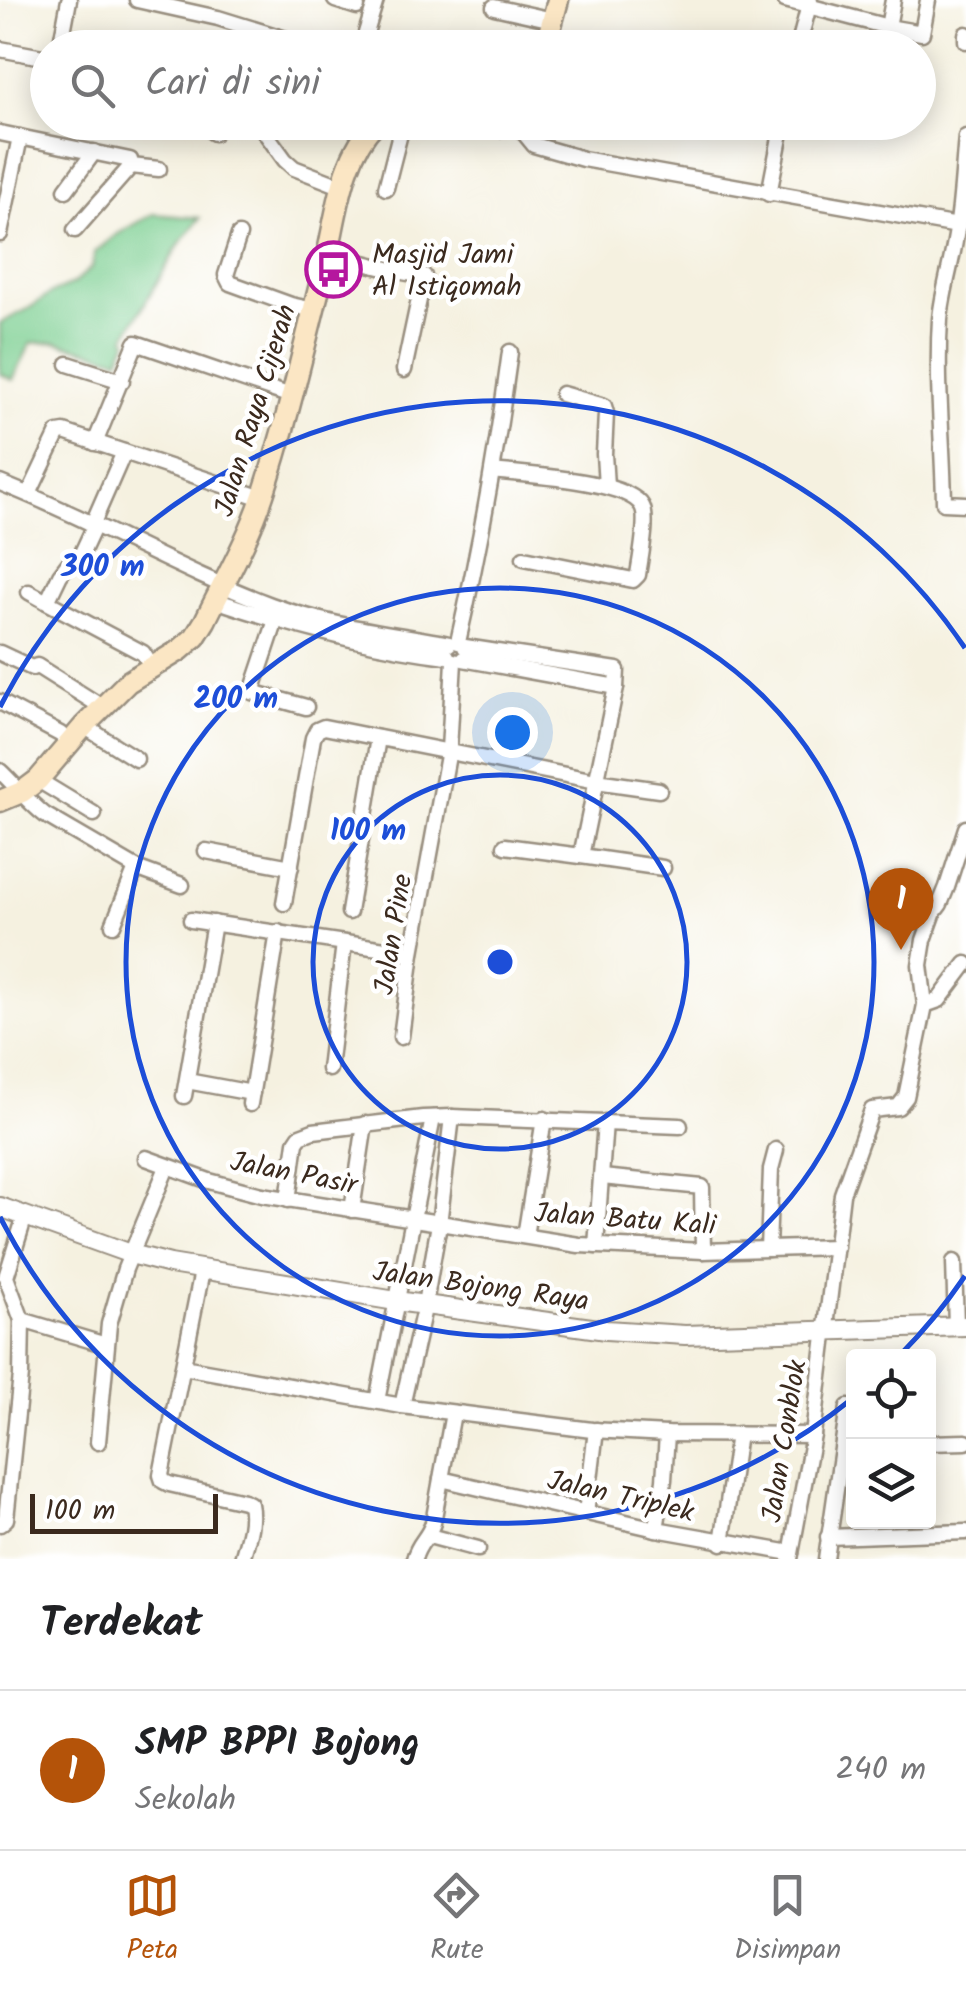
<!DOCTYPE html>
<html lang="id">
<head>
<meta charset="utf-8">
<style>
	body { margin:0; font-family:Kalam,sans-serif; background:#f6f6f6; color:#202124 }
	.controls { position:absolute; right:30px; bottom:30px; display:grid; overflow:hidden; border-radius:10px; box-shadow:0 5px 25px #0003 }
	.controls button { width:90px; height:90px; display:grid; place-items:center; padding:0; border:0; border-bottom:2px solid #e0e0e0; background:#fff; color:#202124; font:50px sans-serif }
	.scale { position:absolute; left:30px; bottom:25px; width:188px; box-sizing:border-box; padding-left:10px; border:5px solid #3b2a1e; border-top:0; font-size:28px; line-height:35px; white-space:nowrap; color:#3b2a1e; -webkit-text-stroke:8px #fff; paint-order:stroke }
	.you { position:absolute; left:512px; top:732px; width:35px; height:35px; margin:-25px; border:8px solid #fff; border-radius:50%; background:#1a73e8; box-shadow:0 0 0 15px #1a73e833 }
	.badge { display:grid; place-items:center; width:65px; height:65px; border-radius:50%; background:#b45309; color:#fff; font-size:32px; font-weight:700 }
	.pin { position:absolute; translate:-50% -82px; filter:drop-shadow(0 2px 5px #0008) }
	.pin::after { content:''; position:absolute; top:52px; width:35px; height:30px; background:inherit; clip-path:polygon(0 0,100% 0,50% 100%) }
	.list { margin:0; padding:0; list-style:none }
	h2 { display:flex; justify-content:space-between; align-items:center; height:130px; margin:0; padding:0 40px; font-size:42px }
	h2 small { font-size:32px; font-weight:400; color:#757577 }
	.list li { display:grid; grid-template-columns:65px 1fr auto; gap:30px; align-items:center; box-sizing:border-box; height:160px; padding:0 40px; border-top:2px solid #e0e0e0 }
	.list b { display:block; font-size:38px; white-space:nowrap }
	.list p { margin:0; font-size:32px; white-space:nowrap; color:#757577 }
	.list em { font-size:32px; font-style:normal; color:#757577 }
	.icon { flex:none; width:55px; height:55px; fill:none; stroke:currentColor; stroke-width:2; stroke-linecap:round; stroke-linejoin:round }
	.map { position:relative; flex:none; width:966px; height:1559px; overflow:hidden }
	.search { position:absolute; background:#fff; box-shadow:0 5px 25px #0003; left:30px; right:30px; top:30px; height:110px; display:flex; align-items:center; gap:25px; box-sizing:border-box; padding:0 35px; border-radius:55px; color:#757577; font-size:38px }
	.sheet { height:290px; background:#fff }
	nav { display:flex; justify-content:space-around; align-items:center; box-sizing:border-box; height:140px; border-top:2px solid #e0e0e0; background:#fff; font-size:28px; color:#757577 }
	nav a { display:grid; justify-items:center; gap:5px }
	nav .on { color:#b45309 }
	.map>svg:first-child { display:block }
</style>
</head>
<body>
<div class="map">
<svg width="966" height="1559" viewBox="0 0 966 1559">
	<rect width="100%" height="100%" fill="#fff"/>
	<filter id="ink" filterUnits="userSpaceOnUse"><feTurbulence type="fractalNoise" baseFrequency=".01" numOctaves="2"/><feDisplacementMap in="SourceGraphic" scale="20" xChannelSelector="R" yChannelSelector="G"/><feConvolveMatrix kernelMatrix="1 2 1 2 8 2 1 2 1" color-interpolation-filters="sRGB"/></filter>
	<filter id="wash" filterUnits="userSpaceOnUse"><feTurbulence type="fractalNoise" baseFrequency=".0048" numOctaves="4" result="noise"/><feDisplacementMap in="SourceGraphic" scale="40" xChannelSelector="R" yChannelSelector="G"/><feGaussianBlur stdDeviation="2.25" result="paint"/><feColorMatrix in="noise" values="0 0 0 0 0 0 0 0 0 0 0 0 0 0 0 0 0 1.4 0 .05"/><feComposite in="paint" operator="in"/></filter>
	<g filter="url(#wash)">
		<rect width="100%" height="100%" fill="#f5f1e0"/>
		<polygon fill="#7ccf91" stroke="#5c7c58" stroke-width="2.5" points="153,214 200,218 179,245 125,337 128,340 119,359 56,342 31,343 13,380 0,374 0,323 28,309 53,292 73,284 92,267 95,252 116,235"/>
	</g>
	<g filter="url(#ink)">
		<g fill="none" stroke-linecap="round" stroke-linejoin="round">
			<defs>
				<g id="minor">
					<polyline points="137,0 218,18 315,48"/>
					<polyline points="335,0 357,7"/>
					<polyline points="785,0 888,27 922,33 928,0"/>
					<polyline points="494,7 553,20"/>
					<polyline points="888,27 893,0"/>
					<polyline points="966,34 966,41"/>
					<polyline points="60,48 69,0"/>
					<polyline points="364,48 366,33 376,0"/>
					<polyline points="798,48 810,1"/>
					<polyline points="0,49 48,58"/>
					<polyline points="198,122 214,133"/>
					<polyline points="267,122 264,131 285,160 294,168 343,187"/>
					<polyline points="516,123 534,145 583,159 958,226"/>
					<polyline points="0,133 130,160 131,166 75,230"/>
					<path d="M 966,137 C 963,168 962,198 957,229 C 953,259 943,289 940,319 C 936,381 943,441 944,503 L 966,504"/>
					<polyline points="131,166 159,169"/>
					<polyline points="386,188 403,122"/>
					<polyline points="66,190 94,152"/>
					<polyline points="769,194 783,122"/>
					<polyline points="0,234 20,137"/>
					<polyline points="239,235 226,275 230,283 291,305 314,310"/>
					<polyline points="328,254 392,270 424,276 404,370"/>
					<polyline points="68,364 122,381"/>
					<polyline points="562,394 604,406 606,413 604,454 606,486"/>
					<polyline points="95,443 136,343 291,396"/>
					<path d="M 493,471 C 523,475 628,480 642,506 C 649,518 640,560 638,575 L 633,580 L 524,558"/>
					<path d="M 0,483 C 92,519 178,570 271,605 C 328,626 390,633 449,644"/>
					<polyline points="29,494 58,433 64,432 262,498"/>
					<polyline points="93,523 124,452"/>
					<polyline points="95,525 81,555 72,559 60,575 47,602 143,653 152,667"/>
					<polyline points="29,592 47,602"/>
					<path d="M 215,600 C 291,626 367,646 447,656"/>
					<polyline points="278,614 252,692 306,707"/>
					<path d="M 458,642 C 480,546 497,450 510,352"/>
					<polyline points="465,647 617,670 616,687 581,856 663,868"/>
					<polyline points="0,653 32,668 37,666 102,707"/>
					<polyline points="463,659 616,687"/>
					<polyline points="0,702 60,734 70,742"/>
					<polyline points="84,726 136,759"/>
					<path d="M 0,771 C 15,785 28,802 45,815 L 136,868 L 113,925"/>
					<polyline points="38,780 94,814"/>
					<polyline points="505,846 581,856"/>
					<polyline points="206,851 291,867"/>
					<polyline points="136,868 182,885"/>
					<polyline points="284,903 313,738 317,730 324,727 596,781 659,790"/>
					<polyline points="349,912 378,738"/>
					<polyline points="191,920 412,953"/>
					<polyline points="925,1005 939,1000 966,964"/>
					<polyline points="401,1037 412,953 449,750 454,661"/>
					<polyline points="329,1069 344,943"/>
					<polyline points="187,1081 252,1093"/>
					<polyline points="184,1096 214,923"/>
					<polyline points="250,1104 278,932"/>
					<polyline points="146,1158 209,1181 262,1195 579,1245 703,1251 836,1247"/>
					<polyline points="602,1177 702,1187 703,1251"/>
					<polyline points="288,1200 296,1142 300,1136 313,1131 423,1118 452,1117 680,1126"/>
					<polyline points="352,1210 365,1124"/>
					<polyline points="525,1236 544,1119"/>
					<polyline points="596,1246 605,1122"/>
					<polyline points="768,1249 771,1169 776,1150"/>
					<polyline points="954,1262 956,1326"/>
					<path d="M 202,1271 L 161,1475 L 163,1481 L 169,1484 L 244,1501 L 250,1504 C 254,1523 247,1541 242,1559"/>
					<polyline points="22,1320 106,1345"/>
					<polyline points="183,1367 402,1406 592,1430 667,1434 813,1435"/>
					<polyline points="377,1401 433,1118"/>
					<polyline points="402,1406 425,1304 439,1224 452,1117"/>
					<polyline points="98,1442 109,1324 125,1269 167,1167"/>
					<polyline points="928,1443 966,1442"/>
					<polyline points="441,1479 656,1529 791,1553"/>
					<polyline points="586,1513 596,1430"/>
					<polyline points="0,1524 6,1519 21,1375 22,1320 6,1277 25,1216"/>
					<polyline points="656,1529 664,1480 667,1434"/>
					<polyline points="429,1536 478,1549"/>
					<polyline points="828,1537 966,1532"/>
					<polyline points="722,1543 738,1434"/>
					<path d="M 414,1559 C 419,1541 427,1540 433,1523 L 453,1413"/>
					<polyline points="790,1559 813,1435 842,1194 872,1110 898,1107 906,1097 925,1005 920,965 924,940 934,912 940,904 947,887 966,828"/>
					<polyline points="826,1559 848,1407"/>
				</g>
				<polyline id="tertiary" points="0,1207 131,1254 170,1264 396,1301 606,1330 685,1335 966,1326"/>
				<g id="secondary">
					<polyline points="545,48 558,0"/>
					<polyline points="480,122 499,126 517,122"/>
					<path d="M 0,801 L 22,792 L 38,780 L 84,726 L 128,682 L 180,650 L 195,637 L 205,621 C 225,580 249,538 263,495 C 288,420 305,342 325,265 C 337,218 340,158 376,122"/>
				</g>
			</defs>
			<use href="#minor" stroke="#988e7f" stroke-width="19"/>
			<use href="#tertiary" stroke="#988e7f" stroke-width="22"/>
			<use href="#secondary" stroke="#988e7f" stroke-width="25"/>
			<use href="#minor" stroke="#fff" stroke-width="14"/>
			<use href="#tertiary" stroke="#fff" stroke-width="18"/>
			<use href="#secondary" stroke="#fbe6c4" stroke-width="20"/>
		</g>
	</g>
	<g fill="none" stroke="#1d4ed8" stroke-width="5">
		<circle cx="500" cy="962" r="187"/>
		<circle cx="500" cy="962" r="374"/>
		<path d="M965 1276A561 561 0 0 1 900 1355M853 1398A561 561 0 0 1 0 1217M0 707A561 561 0 0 1 965 648"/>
	</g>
	<defs>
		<symbol id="bus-ring" viewBox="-11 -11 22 22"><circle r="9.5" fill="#fff" stroke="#b5179e" stroke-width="1.5"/><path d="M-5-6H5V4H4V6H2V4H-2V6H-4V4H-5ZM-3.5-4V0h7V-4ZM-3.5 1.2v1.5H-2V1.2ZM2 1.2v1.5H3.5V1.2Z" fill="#b5179e"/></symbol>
	</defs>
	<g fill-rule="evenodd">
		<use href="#bus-ring" x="302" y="238" width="63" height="63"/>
	</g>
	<g text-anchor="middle" stroke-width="9" stroke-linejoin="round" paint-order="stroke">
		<g font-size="28" fill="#3b2a1e" stroke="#fff" text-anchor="start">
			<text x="372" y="263">Masjid Jami<tspan x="372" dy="32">Al Istiqomah</tspan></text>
		</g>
		<g font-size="28" fill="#3b2a1e" stroke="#fff">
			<text transform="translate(254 410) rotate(-73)" y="10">Jalan Raya Cijerah</text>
			<text transform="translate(392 934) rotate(-81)" y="10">Jalan Pine</text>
			<text transform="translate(294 1172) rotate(11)" y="10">Jalan Pasir</text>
			<text transform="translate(625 1218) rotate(4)" y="10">Jalan Batu Kali</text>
			<text transform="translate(481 1285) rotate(8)" y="10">Jalan Bojong Raya</text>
			<text transform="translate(783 1441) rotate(-81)" y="10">Jalan Conblok</text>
			<text transform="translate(621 1495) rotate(13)" y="10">Jalan Triplek</text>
		</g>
	</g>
	<circle cx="500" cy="962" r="15" fill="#1d4ed8" stroke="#fff" stroke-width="5"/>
	<g font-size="30" text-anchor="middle" font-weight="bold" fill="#1d4ed8" stroke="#fff" stroke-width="9" stroke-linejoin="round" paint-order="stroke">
		<text x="103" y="576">300 m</text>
		<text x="236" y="708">200 m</text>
		<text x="368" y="840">100 m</text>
	</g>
</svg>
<div class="controls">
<button><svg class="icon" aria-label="locate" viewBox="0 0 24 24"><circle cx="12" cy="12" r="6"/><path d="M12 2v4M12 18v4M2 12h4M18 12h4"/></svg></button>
<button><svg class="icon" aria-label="layers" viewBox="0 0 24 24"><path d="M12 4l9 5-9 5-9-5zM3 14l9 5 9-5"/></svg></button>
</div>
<div class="scale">100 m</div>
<div class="you"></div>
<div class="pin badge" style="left:901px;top:950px">1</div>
<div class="search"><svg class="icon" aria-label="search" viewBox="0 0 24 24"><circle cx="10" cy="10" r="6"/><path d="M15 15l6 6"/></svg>Cari di sini</div>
</div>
<section class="sheet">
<h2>Terdekat<small></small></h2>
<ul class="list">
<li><span class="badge">1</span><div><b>SMP BPPI Bojong</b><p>Sekolah</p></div><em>240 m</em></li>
</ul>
</section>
<nav>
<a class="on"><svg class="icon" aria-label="map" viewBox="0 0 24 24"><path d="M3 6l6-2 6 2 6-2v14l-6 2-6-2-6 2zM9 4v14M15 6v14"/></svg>Peta</a>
<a><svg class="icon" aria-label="directions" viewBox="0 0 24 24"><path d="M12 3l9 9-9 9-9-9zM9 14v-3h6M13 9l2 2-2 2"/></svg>Rute</a>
<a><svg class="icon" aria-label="saved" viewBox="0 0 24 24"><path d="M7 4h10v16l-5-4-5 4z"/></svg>Disimpan</a>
</nav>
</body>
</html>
